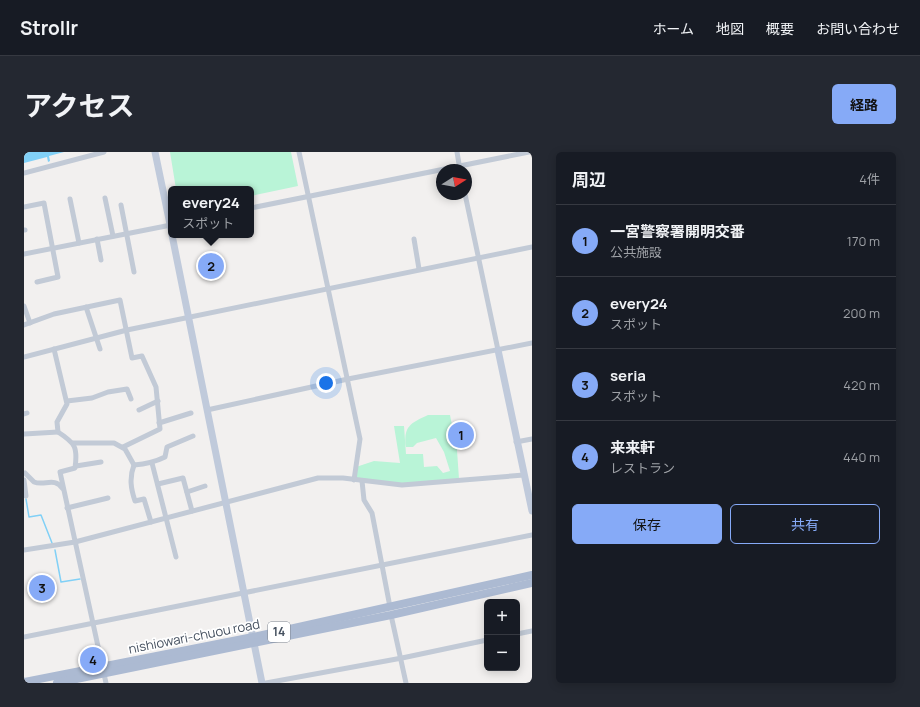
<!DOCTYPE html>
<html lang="ja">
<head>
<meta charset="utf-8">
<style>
	body { margin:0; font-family:Manrope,"Noto Sans JP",sans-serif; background:#242831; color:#f1f3f6 }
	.controls { position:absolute; right:12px; bottom:12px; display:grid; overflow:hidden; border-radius:6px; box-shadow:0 2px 10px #0003 }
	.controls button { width:36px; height:36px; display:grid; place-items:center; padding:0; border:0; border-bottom:1px solid #363941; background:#171b24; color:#f1f3f6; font:20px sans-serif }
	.compass { position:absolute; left:412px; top:12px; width:36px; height:36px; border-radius:50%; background:#171b24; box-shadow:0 2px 10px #0003; rotate:79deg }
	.you { position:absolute; left:302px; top:231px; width:14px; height:14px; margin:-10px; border:3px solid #fff; border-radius:50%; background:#1a73e8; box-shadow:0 0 0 6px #1a73e833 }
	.badge { display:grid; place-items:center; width:26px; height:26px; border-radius:50%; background:#86aaf7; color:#111; font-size:13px; font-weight:700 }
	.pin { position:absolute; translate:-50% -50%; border:2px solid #fff; box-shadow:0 1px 4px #0006 }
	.popup { position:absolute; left:144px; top:34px; width:86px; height:52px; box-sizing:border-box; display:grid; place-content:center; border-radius:6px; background:#171b24; filter:drop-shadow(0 1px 3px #0005); font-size:13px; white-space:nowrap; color:#9ea1a6 }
	.popup b { font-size:15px; color:#f1f3f6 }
	.popup::after { content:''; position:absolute; left:50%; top:100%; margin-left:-8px; border:8px solid transparent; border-top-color:#171b24 }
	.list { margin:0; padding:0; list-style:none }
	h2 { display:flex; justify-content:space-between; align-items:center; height:52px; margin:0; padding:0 16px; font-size:17px }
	h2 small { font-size:13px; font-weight:400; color:#9ea1a6 }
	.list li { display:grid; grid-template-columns:26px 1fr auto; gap:12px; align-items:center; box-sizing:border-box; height:72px; padding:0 16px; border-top:1px solid #363941 }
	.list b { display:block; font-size:15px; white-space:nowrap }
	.list p { margin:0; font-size:13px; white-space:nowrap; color:#9ea1a6 }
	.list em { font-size:13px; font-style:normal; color:#9ea1a6 }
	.actions { display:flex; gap:8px; padding:12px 16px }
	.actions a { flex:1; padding:9px 0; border:1px solid #86aaf7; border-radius:6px; text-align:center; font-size:14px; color:#86aaf7 }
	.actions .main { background:#86aaf7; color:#111 }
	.map { position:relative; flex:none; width:508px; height:531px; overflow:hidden; border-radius:6px }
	header { display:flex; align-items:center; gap:24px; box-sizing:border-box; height:56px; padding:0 20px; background:#171b24; border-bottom:1px solid #363941 }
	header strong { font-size:19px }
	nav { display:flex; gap:22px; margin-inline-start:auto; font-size:14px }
	.intro { display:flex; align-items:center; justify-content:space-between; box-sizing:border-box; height:96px; padding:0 24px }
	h1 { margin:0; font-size:28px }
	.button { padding:10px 18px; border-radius:6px; background:#86aaf7; color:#111; font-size:14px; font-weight:700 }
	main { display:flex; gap:24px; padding:0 24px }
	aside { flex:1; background:#171b24; border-radius:6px; box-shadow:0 2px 10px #0003 }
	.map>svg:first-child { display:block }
</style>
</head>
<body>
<header>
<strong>Strollr</strong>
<nav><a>ホーム</a><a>地図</a><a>概要</a><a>お問い合わせ</a></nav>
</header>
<div class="intro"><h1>アクセス</h1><a class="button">経路</a></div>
<main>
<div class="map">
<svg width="508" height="531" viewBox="0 0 508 531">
	<rect width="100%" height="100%" fill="#f2f0ef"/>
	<g fill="#b9f4d7">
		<polygon points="146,0 267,0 274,34 227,44 227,37 152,37"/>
		<path d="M 404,263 L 426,263 L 433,298 L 435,327 L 378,333 L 330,328 L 332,315 L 350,309 L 376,311 L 370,274 L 380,274 L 382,302 L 399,302 L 400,315 L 413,314 L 419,321 L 426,319 L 420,300 L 412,286 L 393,291 L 389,295 L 382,295 C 379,274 387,271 404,263 Z"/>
	</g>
	<polygon fill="#81d0f6" points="4,0 40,0 25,4 26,9 24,10 23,5 0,11 0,1"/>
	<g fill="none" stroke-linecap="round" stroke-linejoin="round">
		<g stroke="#81d0f6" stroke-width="1.5">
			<polyline points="2,347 5,365 17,363 28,391"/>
			<polyline points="31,398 37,430 56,427"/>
		</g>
		<g stroke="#c2cad6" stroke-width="5">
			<polyline points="275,0 336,287 330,328"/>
			<polyline points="433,0 436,18"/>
			<polyline points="0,21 80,0"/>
			<polyline points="441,42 474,198"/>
			<polyline points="81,46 89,84"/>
			<polyline points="46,47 55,91"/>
			<polyline points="97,53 110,120"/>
			<polyline points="0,55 20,51 34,125 13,130"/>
			<polyline points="227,56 505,0"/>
			<polyline points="0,78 1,78"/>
			<polyline points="73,87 77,108"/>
			<polyline points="390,87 395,117"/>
			<polyline points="0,102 147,73"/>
			<polyline points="0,154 6,171"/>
			<polyline points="62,155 76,197"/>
			<polyline points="0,173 30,162 96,148 108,206 118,204 132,235 136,277 99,295"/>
			<path d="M 30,197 L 43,252 L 33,270 L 34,280 C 51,291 54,295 51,316 L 36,320 L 82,531"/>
			<polyline points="0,205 103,178 508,95"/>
			<polyline points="43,249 68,246 84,240 103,237 107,247"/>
			<polyline points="115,258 134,249"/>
			<polyline points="183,258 324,227 508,191"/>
			<polyline points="0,262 3,261"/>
			<polyline points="135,271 167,261"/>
			<polyline points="0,282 34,280"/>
			<polyline points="492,290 508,287"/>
			<path d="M 49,291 L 90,291 L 101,297 L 110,313 C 122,312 131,310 141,305 L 143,295 L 169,284"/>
			<polyline points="128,311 152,405"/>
			<path d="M 110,313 C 105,326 107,337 111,349 L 120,347 L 127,370"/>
			<polyline points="52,314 77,310"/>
			<path d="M 1,321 L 10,330 C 20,334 31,325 38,336"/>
			<polyline points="0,328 2,344"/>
			<polyline points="338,329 340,348 348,361 366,455"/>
			<polyline points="134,332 159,326 168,359"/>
			<polyline points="163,340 181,334"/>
			<polyline points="43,356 84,346"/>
			<polyline points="0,398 51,390 294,326 319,326 378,333 500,323"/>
			<polyline points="367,463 382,531"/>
			<polyline points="493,482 508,479"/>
			<polyline points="0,485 508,383"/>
			<polyline points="242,531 378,506 463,488"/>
		</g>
		<g stroke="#c0cadb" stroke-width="7">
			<polyline points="131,0 147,77"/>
			<polyline points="148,83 238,531"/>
			<polyline points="474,198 508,359"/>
		</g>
		<g stroke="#acbad2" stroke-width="8">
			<polyline points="0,530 229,485 508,423"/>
			<polyline points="33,531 367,463 508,431"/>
		</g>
	</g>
	<g text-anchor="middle" stroke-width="3.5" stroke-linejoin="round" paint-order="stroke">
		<rect fill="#fff" stroke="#7d848f" stroke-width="1" x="244" y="470" width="22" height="20" rx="3"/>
		<g font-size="12" font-weight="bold" fill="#45505f">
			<text x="255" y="484">14</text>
		</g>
		<g font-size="13" fill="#45505f" stroke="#fff">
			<text transform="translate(170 484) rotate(-11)" y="5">nishiowari-chuou road</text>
		</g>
	</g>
</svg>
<div class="controls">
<button>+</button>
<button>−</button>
</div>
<svg class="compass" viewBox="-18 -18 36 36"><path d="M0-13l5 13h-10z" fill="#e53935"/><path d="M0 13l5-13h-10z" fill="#9ea1a6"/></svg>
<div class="you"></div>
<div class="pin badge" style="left:437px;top:283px">1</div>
<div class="pin badge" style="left:187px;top:114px">2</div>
<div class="popup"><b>every24</b>スポット</div>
<div class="pin badge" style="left:18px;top:436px">3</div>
<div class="pin badge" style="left:69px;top:508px">4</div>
</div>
<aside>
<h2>周辺<small>4件</small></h2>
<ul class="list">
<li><span class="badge">1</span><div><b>一宮警察署開明交番</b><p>公共施設</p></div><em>170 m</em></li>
<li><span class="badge">2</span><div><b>every24</b><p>スポット</p></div><em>200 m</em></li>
<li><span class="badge">3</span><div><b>seria</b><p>スポット</p></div><em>420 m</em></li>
<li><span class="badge">4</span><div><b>来来軒</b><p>レストラン</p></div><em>440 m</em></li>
</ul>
<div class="actions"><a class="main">保存</a><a>共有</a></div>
</aside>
</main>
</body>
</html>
